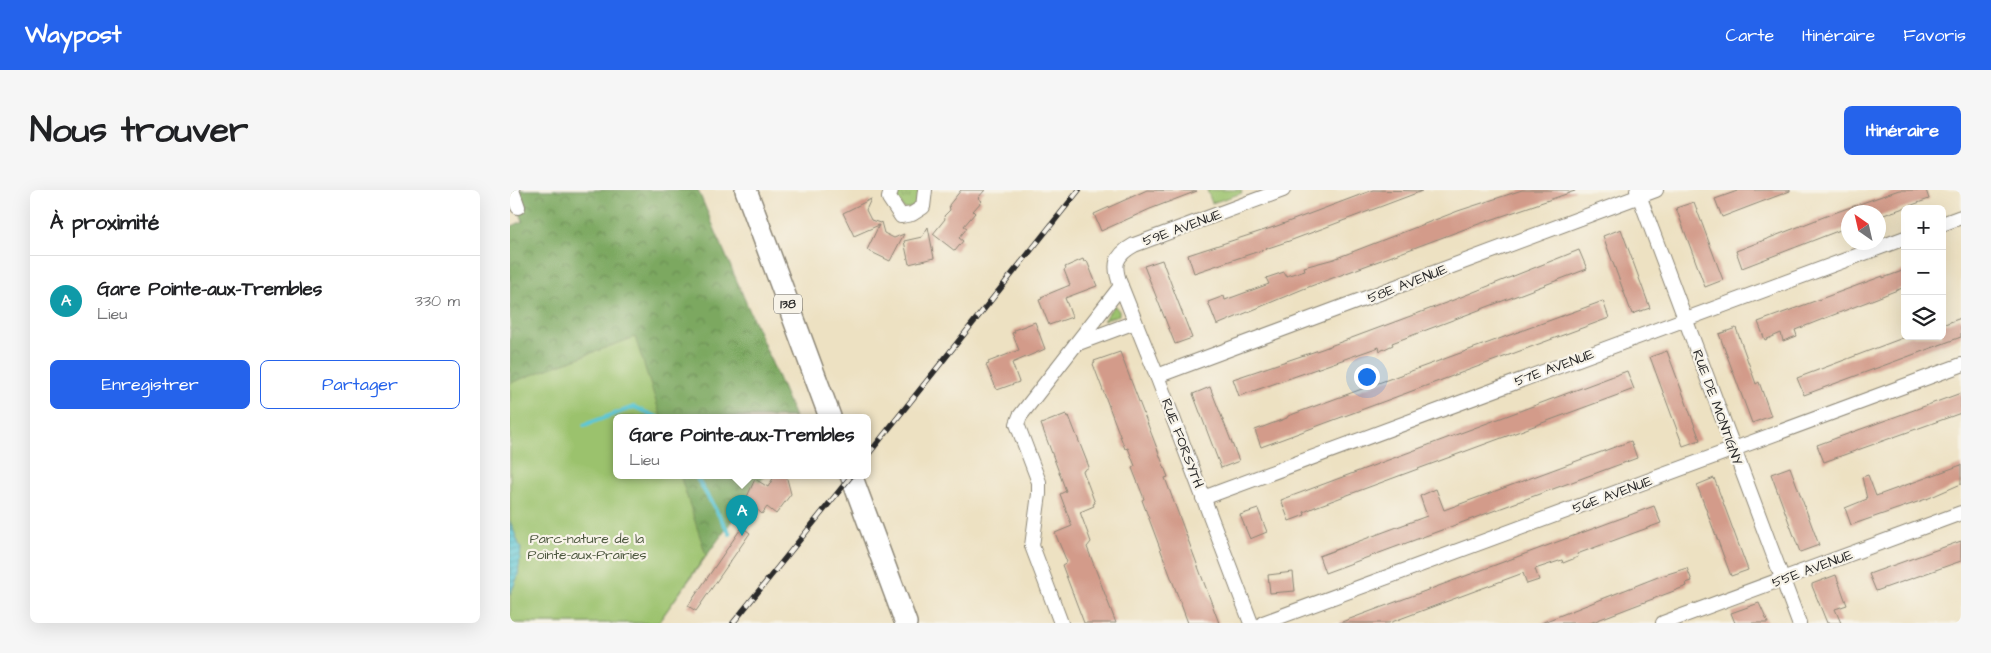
<!DOCTYPE html>
<html lang="fr">
<head>
<meta charset="utf-8">
<style>
	body { margin:0; font-family:"Architects Daughter",sans-serif; background:#f6f6f6; color:#202124 }
	.controls { position:absolute; right:15px; top:15px; display:grid; overflow:hidden; border-radius:8px; box-shadow:0 5px 20px #0002 }
	.controls button { width:45px; height:45px; display:grid; place-items:center; padding:0; border:0; border-bottom:1px solid #e0e0e0; background:#fff; color:#202124; font:25px sans-serif }
	.compass { position:absolute; left:1331px; top:15px; width:45px; height:45px; border-radius:50%; background:#fff; box-shadow:0 5px 20px #0002; rotate:326deg }
	.you { position:absolute; left:856px; top:186px; width:18px; height:18px; margin:-12px; border:4px solid #fff; border-radius:50%; background:#1a73e8; box-shadow:0 0 0 8px #1a73e833 }
	.badge { display:grid; place-items:center; width:32px; height:32px; border-radius:50%; background:#2563eb; color:#fff; font-size:16px; font-weight:700 }
	.pin { position:absolute; translate:-50% -41px; filter:drop-shadow(0 1px 2px #0008) }
	.pin::after { content:''; position:absolute; top:26px; width:18px; height:15px; background:inherit; clip-path:polygon(0 0,100% 0,50% 100%) }
	.popup { position:absolute; left:103px; top:224px; width:258px; height:65px; box-sizing:border-box; display:grid; place-content:center; border-radius:8px; background:#fff; filter:drop-shadow(0 1px 4px #0005); font-size:16px; white-space:nowrap; color:#757577 }
	.popup b { font-size:19px; color:#202124 }
	.popup::after { content:''; position:absolute; left:50%; top:100%; margin-left:-10px; border:10px solid transparent; border-top-color:#fff }
	.list { margin:0; padding:0; list-style:none }
	h2 { display:flex; justify-content:space-between; align-items:center; height:65px; margin:0; padding:0 20px; font-size:21px }
	h2 small { font-size:16px; font-weight:400; color:#757577 }
	.list li { display:grid; grid-template-columns:32px 1fr auto; gap:15px; align-items:center; box-sizing:border-box; height:90px; padding:0 20px; border-top:1px solid #e0e0e0 }
	.list b { display:block; font-size:19px; white-space:nowrap }
	.list p { margin:0; font-size:16px; white-space:nowrap; color:#757577 }
	.list em { font-size:16px; font-style:normal; color:#757577 }
	.actions { display:flex; gap:10px; padding:15px 20px }
	.actions a { flex:1; padding:11px 0; border:1px solid #2563eb; border-radius:8px; text-align:center; font-size:18px; color:#2563eb }
	.actions .main { background:#2563eb; color:#fff }
	.icon { flex:none; width:28px; height:28px; fill:none; stroke:currentColor; stroke-width:2; stroke-linecap:round; stroke-linejoin:round }
	.map { position:relative; flex:none; width:1451px; height:433px; overflow:hidden; border-radius:8px }
	header { display:flex; align-items:center; gap:30px; box-sizing:border-box; height:70px; padding:0 25px; background:#2563eb; color:#fff }
	header strong { font-size:24px }
	nav { display:flex; gap:28px; margin-inline-start:auto; font-size:18px }
	.intro { display:flex; align-items:center; justify-content:space-between; box-sizing:border-box; height:120px; padding:0 30px }
	h1 { margin:0; font-size:35px }
	.button { padding:12px 22px; border-radius:8px; background:#2563eb; color:#fff; font-size:18px; font-weight:700 }
	main { display:flex; gap:30px; padding:0 30px }
	aside { flex:1; background:#fff; border-radius:8px; box-shadow:0 5px 20px #0002 }
	.map>svg:first-child { display:block }
</style>
</head>
<body>
<header>
<strong>Waypost</strong>
<nav><a>Carte</a><a>Itinéraire</a><a>Favoris</a></nav>
</header>
<div class="intro"><h1>Nous trouver</h1><a class="button">Itinéraire</a></div>
<main>
<aside>
<h2>À proximité<small></small></h2>
<ul class="list">
<li><span class="badge" style="background:#0f9aa8">A</span><div><b>Gare Pointe-aux-Trembles</b><p>Lieu</p></div><em>330 m</em></li>
</ul>
<div class="actions"><a class="main">Enregistrer</a><a>Partager</a></div>
</aside>
<div class="map">
<svg width="1451" height="433" viewBox="0 0 1451 433">
	<defs>
		<pattern id="grass-tufts" width="24" height="20" patternUnits="userSpaceOnUse" patternTransform="scale(1.25)"><rect width="24" height="20" fill="#9bc26d"/><path d="M3 7l-1-3M5 7V3M7 7l1-3M15 17l-1-3M17 17v-4M19 17l1-3" fill="none" stroke="#7f9e5a"/></pattern>
		<pattern id="forest-crowns" width="20" height="18" patternUnits="userSpaceOnUse" patternTransform="scale(1.25)"><rect width="20" height="18" fill="#7ca860"/><path d="M2 6a3 3 0 1 1 6 0M12 15a3 3 0 1 1 6 0" fill="none" stroke="#66894f"/></pattern>
		<pattern id="water-rules" width="6" height="5" patternUnits="userSpaceOnUse" patternTransform="scale(1.25)"><rect width="6" height="5" fill="#5cc7d7"/><path d="M0 2.5h6" fill="none" stroke="#4ca2af"/></pattern>
	</defs>
	<rect width="100%" height="100%" fill="#f7f3e8"/>
	<filter id="ink" filterUnits="userSpaceOnUse"><feTurbulence type="fractalNoise" baseFrequency=".02" numOctaves="2"/><feDisplacementMap in="SourceGraphic" scale="10" xChannelSelector="R" yChannelSelector="G"/><feConvolveMatrix kernelMatrix="1 2 1 2 8 2 1 2 1" color-interpolation-filters="sRGB"/></filter>
	<filter id="wash" filterUnits="userSpaceOnUse"><feTurbulence type="fractalNoise" baseFrequency=".0096" numOctaves="4" result="noise"/><feDisplacementMap in="SourceGraphic" scale="20" xChannelSelector="R" yChannelSelector="G"/><feGaussianBlur stdDeviation="1.12" result="paint"/><feColorMatrix in="noise" values="0 0 0 0 0 0 0 0 0 0 0 0 0 0 0 0 0 1.4 0 .05"/><feComposite in="paint" operator="in"/></filter>
	<g filter="url(#wash)">
		<rect width="100%" height="100%" fill="#ede1c2"/>
		<g fill="url(#grass-tufts)" stroke="#63764c">
			<polygon points="387,0 411,0 405,17 394,19 385,5"/>
			<polygon points="604,115 609,121 609,125 594,130"/>
		</g>
		<polygon fill="url(#forest-crowns)" stroke="#546a46" points="2,0 188,0 285,227 107,227 107,285 255,285 148,433 0,433 0,37 13,31"/>
		<g fill="#9bc26d" stroke="#63764c">
			<polygon points="697,0 731,0 732,3 702,13"/>
			<polygon points="125,147 151,227 107,227 107,285 170,285 196,365 148,433 0,433 0,193"/>
		</g>
		<polygon fill="url(#water-rules)" stroke="#447981" points="0,331 11,359 8,386 0,405"/>
		<g fill="none" stroke-linecap="round" stroke-linejoin="round">
			<g stroke="#5cc7d7" stroke-width="4">
				<polyline points="74,235 124,217 147,227"/>
				<polyline points="185,285 220,344"/>
			</g>
		</g>
		<g id="blocks">
			<g fill="#d39b8a">
				<polygon points="451,0 475,0 468,8 472,11 463,21 465,23 454,36 457,38 449,48 453,51 445,61 423,44 435,29 434,26 440,20 439,15"/>
				<polygon points="637,0 687,1 640,19 591,41 584,24"/>
				<polygon points="863,0 912,1 782,50 684,83 678,65 767,36"/>
				<polygon points="1012,0 1065,0 1065,1 963,36 793,99 707,135 698,112 714,106 715,110 759,94 756,88 774,82 776,86 795,80 794,77 824,69 948,21"/>
				<polygon points="1230,0 1280,0 1280,1 1212,27 1205,9"/>
				<polygon points="1389,0 1416,0 1419,9 1368,27 1368,22 1338,22 1338,37 1232,78 1226,61 1324,23"/>
				<polygon points="361,9 356,20 361,30 370,33 371,32 374,43 384,48 394,44 380,71 357,60 369,35 344,46 333,23"/>
				<polygon points="1184,12 1213,90 1195,97 1166,18"/>
				<polygon points="418,37 424,68 399,74 394,51 412,47"/>
				<polygon points="1111,39 1140,118 1122,124 1093,46"/>
				<polygon points="1069,60 1077,79 882,153 883,155 870,161 869,157 729,206 723,189 812,159 941,111"/>
				<polygon points="573,69 574,72 577,71 587,96 555,108 562,127 539,135 529,110 532,109 531,107 560,95 554,80 556,79 555,77"/>
				<polygon points="652,70 682,148 665,154 634,76"/>
				<polygon points="1395,80 1395,97 1285,140 1287,146 1273,151 1271,143 1255,150 1248,132 1373,86 1373,88"/>
				<polygon points="1093,111 1099,128 751,257 745,240 777,228 778,226"/>
				<polygon points="1451,128 1451,147 1294,205 1287,188 1398,146 1432,146 1432,135"/>
				<polygon points="525,132 535,159 502,173 509,192 487,200 476,175 479,174 478,172 509,160 502,143 505,142 504,140"/>
				<polygon points="1226,138 1246,194 1249,192 1261,226 1242,233 1209,144"/>
				<polygon points="1157,161 1190,250 1173,256 1140,167"/>
				<polygon points="610,162 658,287 655,288 709,433 678,433 632,310 634,309 633,306 622,278 625,276 618,258 615,259 583,174 585,173 584,171"/>
				<polygon points="1117,181 1124,199 805,317 794,322 795,325 779,331 771,310"/>
				<polygon points="700,197 729,271 711,278 683,204"/>
				<polygon points="1451,203 1451,223 1314,272 1307,255"/>
				<polygon points="556,224 557,227 559,226 579,277 573,281 585,313 583,314 584,316 570,322 581,352 577,357 606,433 574,433 552,375 557,372 545,343 562,336 550,304 556,301 531,234"/>
				<polygon points="1121,251 1127,268 815,383 809,366 917,326 910,306 926,299 934,320"/>
				<polygon points="1451,275 1451,294 1419,308 1341,335 1335,318 1357,309 1352,287 1358,285 1366,306"/>
				<polygon points="1280,277 1309,355 1290,362 1261,284"/>
				<polygon points="265,285 276,285 281,304 266,324 257,317 252,324 236,309 245,289 258,297"/>
				<polygon points="1204,288 1238,380 1221,386 1187,295"/>
				<polygon points="1144,316 1151,333 1067,364 1068,367 1053,373 1052,370 1025,379 1029,390 1017,394 1013,383 879,433 829,433"/>
				<polygon points="748,319 757,342 740,349 730,325"/>
				<polygon points="232,337 240,343 186,421 178,416"/>
				<polygon points="1451,351 1451,371 1366,401 1359,384"/>
				<polygon points="1177,378 1182,391 1176,393 1177,396 1119,418 1080,433 1031,433 1148,387"/>
				<polygon points="783,382 785,401 760,403 758,385"/>
				<polygon points="1326,385 1337,415 1325,419 1331,433 1317,433 1302,396 1302,394"/>
				<polygon points="1249,413 1258,433 1225,433 1221,423"/>
			</g>
		</g>
	</g>
	<g filter="url(#ink)">
		<use href="#blocks" fill-opacity="0" stroke="#8c8676" stroke-width="1"/>
		<g fill="none" stroke-linecap="round" stroke-linejoin="round">
			<defs>
				<g id="minor">
					<polyline points="2,0 8,17"/>
					<polyline points="381,0 379,8 391,26 402,24 413,17 415,0"/>
					<polyline points="1127,0 1289,433"/>
					<polyline points="1432,34 1451,27"/>
					<polyline points="566,154 625,132"/>
					<polyline points="647,186 1146,0"/>
					<polyline points="693,308 1395,48"/>
					<polyline points="551,433 522,356 529,304 529,292 507,234 510,226 611,96"/>
					<path d="M 741,433 L 647,186 L 611,96 C 603,76 604,66 624,55 L 773,0"/>
					<polyline points="753,433 1451,175"/>
					<polyline points="1153,433 1451,323"/>
				</g>
				<g id="primary">
					<polyline points="236,0 320,227"/>
					<polyline points="341,285 396,433"/>
				</g>
			</defs>
			<use href="#minor" stroke="#8c8676" stroke-width="16"/>
			<use href="#primary" stroke="#8c8676" stroke-width="24"/>
			<use href="#minor" stroke="#fff" stroke-width="14"/>
			<use href="#primary" stroke="#fff" stroke-width="21"/>
			<defs>
				<g id="rail">
					<polyline points="357,266 569,0"/>
					<polyline points="223,433 342,285"/>
				</g>
			</defs>
			<use href="#rail" stroke="#2b2b2b" stroke-width="5.5"/>
			<use href="#rail" stroke="#f7f3e8" stroke-width="4" stroke-dasharray="11" stroke-linecap="butt"/>
		</g>
	</g>
	<g text-anchor="middle" stroke-width="4.5" stroke-linejoin="round" paint-order="stroke">
		<rect fill="#f7f3e8" stroke="#686764" stroke-width="1" x="264" y="104.5" width="28" height="19" rx="4"/>
		<g font-size="12" font-weight="bold" fill="#2b2b2b">
			<text x="278" y="118">138</text>
		</g>
		<g font-size="14" fill="#2b2b2b" stroke="#f7f3e8">
			<text transform="translate(672 37) rotate(-20)" y="5">59E AVENUE</text>
			<text transform="translate(897 93) rotate(-21)" y="5">58E AVENUE</text>
			<text transform="translate(1044 177) rotate(-20)" y="5">57E AVENUE</text>
			<text transform="translate(1208 217) rotate(70)" y="5">RUE DE MONTIGNY</text>
			<text transform="translate(673 253) rotate(69)" y="5">RUE FORSYTH</text>
			<text transform="translate(1102 304) rotate(-20)" y="5">56E AVENUE</text>
			<text transform="translate(1302 378) rotate(-20)" y="5">55E AVENUE</text>
		</g>
		<g font-size="14" fill="#4d583f" stroke="#f7f3e8">
			<text x="77" y="353">Parc-nature de la<tspan x="77" dy="16">Pointe-aux-Prairies</tspan></text>
		</g>
	</g>
</svg>
<div class="controls">
<button>+</button>
<button>−</button>
<button><svg class="icon" aria-label="layers" viewBox="0 0 24 24"><path d="M12 4l9 5-9 5-9-5zM3 14l9 5 9-5"/></svg></button>
</div>
<svg class="compass" viewBox="-18 -18 36 36"><path d="M0-13l5 13h-10z" fill="#e53935"/><path d="M0 13l5-13h-10z" fill="#757577"/></svg>
<div class="you"></div>
<div class="pin badge" style="left:232px;top:346px;background:#0f9aa8">A</div>
<div class="popup"><b>Gare Pointe-aux-Trembles</b>Lieu</div>
</div>
</main>
</body>
</html>
